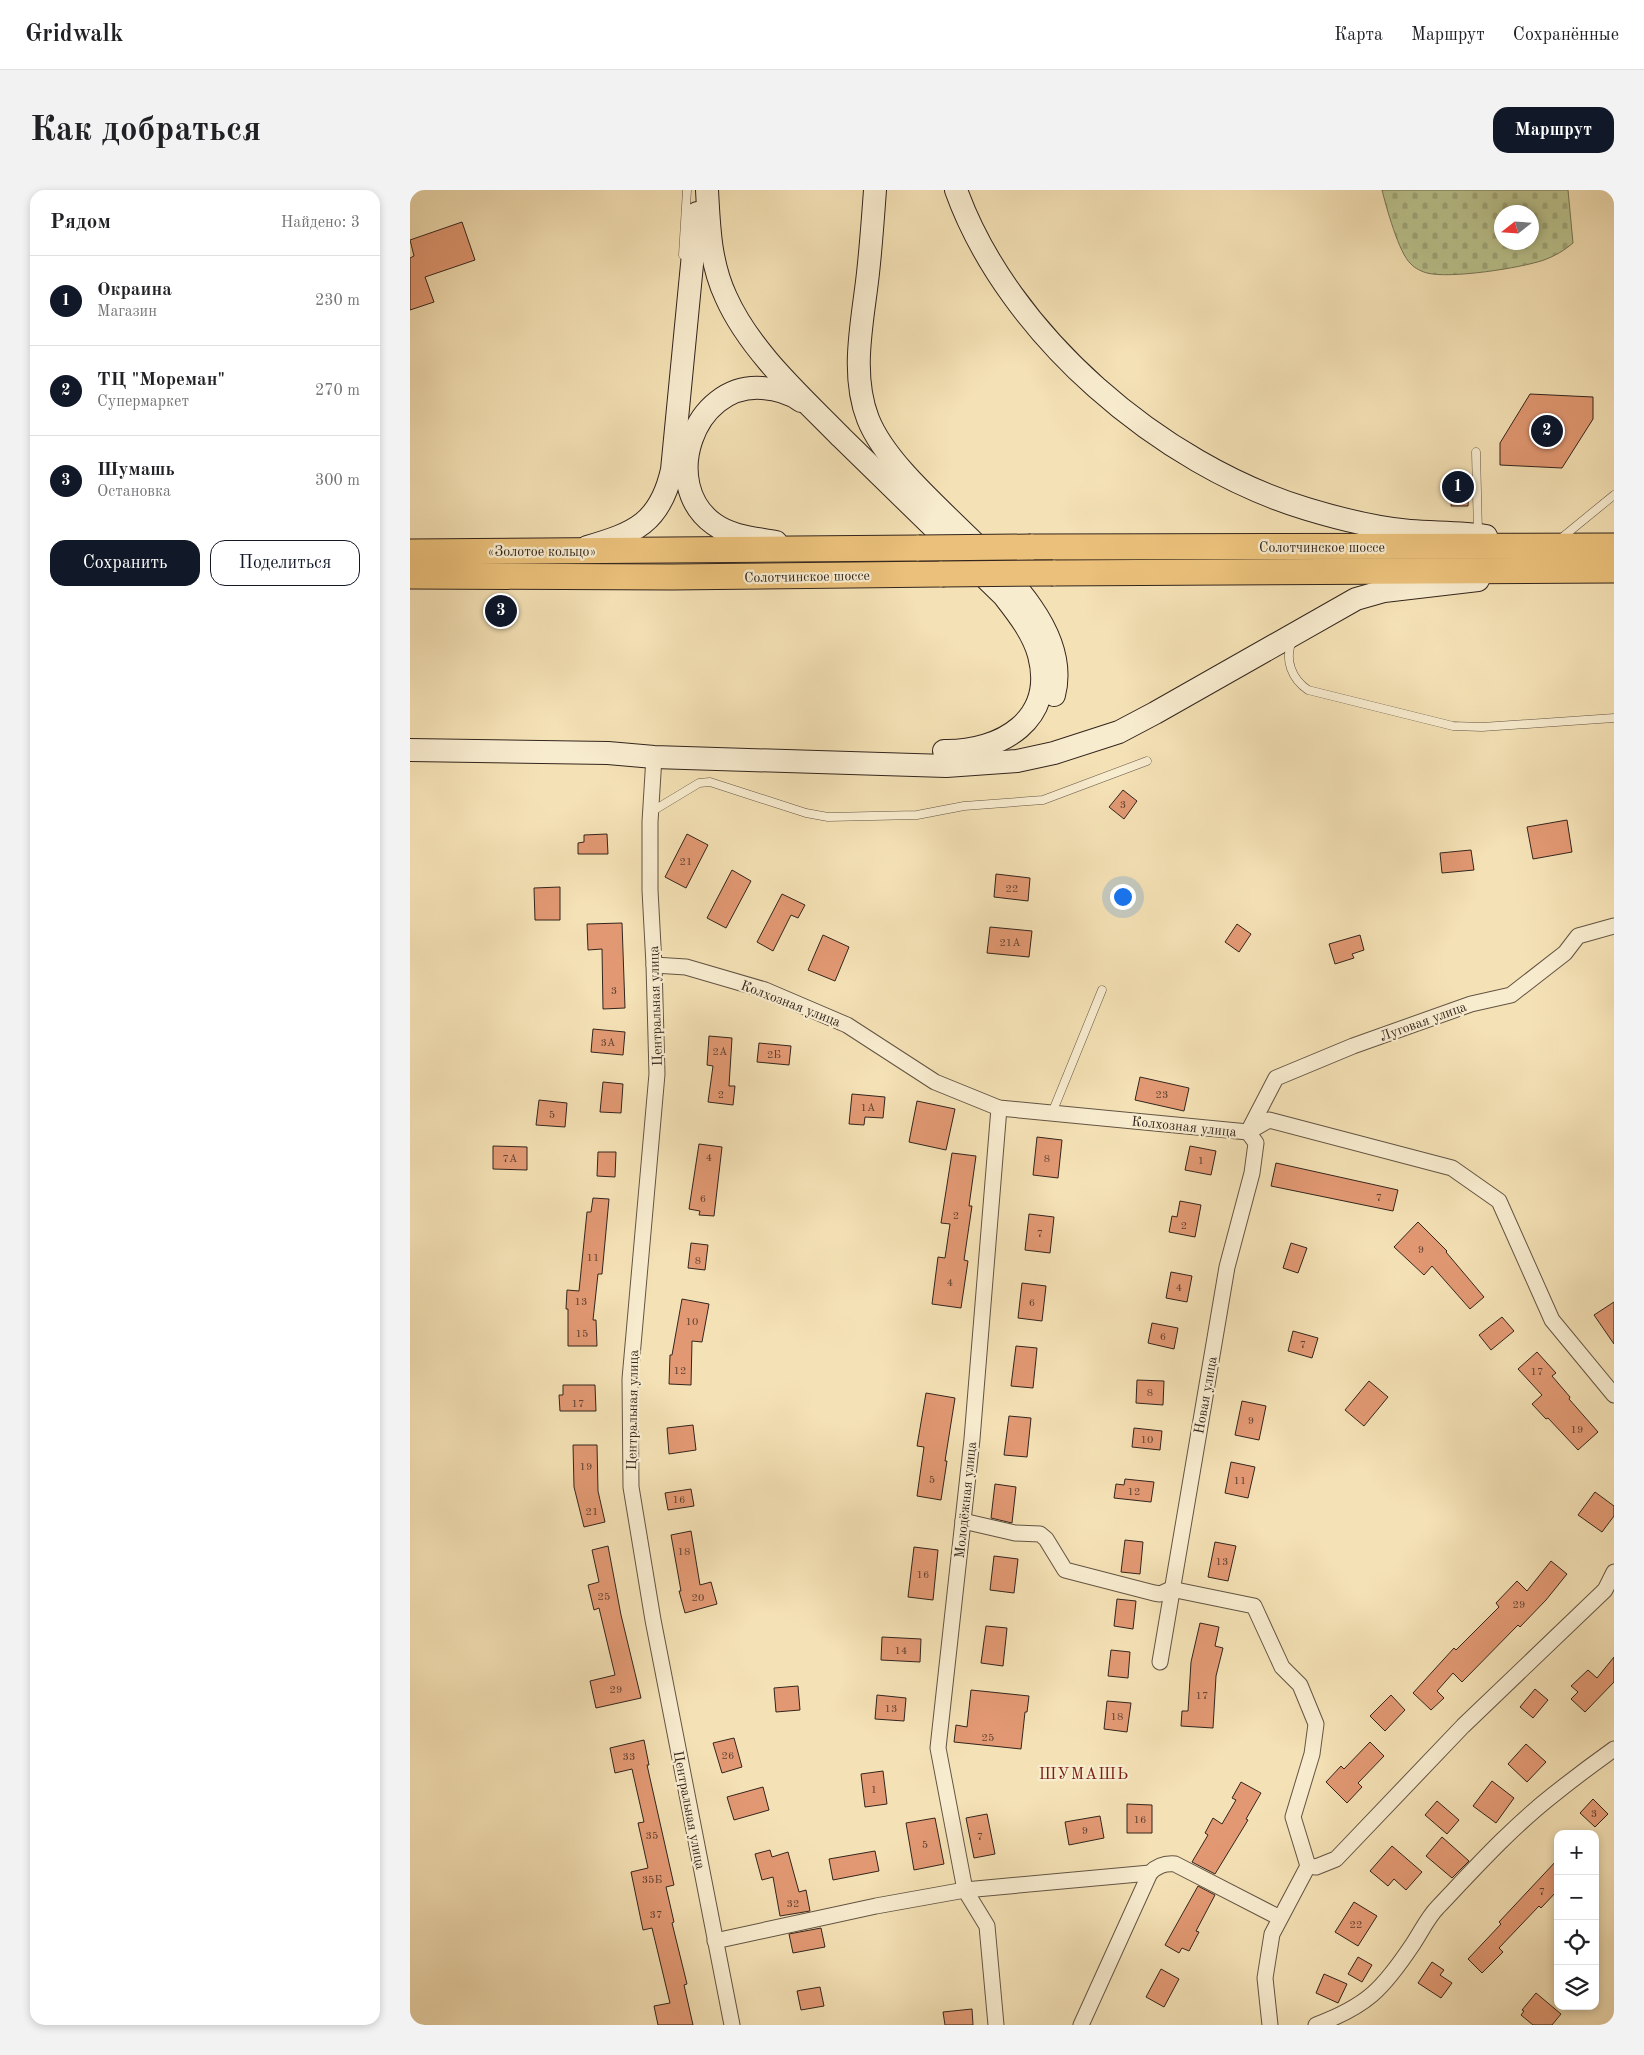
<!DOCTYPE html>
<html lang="ru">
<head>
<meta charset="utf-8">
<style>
	body { margin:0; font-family:"Old Standard TT",serif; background:#f2f2f2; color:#202124 }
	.controls { position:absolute; right:15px; bottom:15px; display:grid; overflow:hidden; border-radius:10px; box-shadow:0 2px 8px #0003 }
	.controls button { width:45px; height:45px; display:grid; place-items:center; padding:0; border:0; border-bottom:1px solid #e0e0e0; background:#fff; color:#202124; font:25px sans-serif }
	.compass { position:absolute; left:1084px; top:15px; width:45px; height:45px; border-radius:50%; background:#fff; box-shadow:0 2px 8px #0003; rotate:253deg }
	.you { position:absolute; left:712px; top:706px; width:18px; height:18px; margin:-12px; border:4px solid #fff; border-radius:50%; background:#1a73e8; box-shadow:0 0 0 8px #1a73e833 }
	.badge { display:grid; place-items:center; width:32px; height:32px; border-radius:50%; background:#111827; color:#fff; font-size:16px; font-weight:700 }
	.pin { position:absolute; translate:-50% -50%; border:2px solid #fff; box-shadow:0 1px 5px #0006 }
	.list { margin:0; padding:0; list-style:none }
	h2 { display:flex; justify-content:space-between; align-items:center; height:65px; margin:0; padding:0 20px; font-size:21px }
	h2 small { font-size:16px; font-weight:400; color:#757577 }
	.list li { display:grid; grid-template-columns:32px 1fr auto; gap:15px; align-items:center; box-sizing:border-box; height:90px; padding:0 20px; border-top:1px solid #e0e0e0 }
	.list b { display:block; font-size:19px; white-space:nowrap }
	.list p { margin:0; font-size:16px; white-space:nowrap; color:#757577 }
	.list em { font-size:16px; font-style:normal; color:#757577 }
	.actions { display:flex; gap:10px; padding:15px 20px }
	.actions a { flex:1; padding:11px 0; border:1px solid #111827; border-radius:15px; text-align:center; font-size:18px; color:#111827 }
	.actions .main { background:#111827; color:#fff }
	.icon { flex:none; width:28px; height:28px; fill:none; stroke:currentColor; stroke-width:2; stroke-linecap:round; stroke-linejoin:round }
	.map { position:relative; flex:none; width:1204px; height:1835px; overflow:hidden; border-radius:15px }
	header { display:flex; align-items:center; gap:30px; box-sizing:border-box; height:70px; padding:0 25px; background:#fff; border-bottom:1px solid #e0e0e0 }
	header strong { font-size:24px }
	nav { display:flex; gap:28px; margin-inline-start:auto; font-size:18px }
	.intro { display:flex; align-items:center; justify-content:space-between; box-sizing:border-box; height:120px; padding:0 30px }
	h1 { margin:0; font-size:35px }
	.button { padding:12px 22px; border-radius:15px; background:#111827; color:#fff; font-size:18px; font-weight:700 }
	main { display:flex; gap:30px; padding:0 30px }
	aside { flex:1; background:#fff; border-radius:15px; box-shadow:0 2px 8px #0003 }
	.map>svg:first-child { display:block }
</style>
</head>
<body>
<header>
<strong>Gridwalk</strong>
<nav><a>Карта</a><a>Маршрут</a><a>Сохранённые</a></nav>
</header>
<div class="intro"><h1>Как добраться</h1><a class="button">Маршрут</a></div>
<main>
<aside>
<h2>Рядом<small>Найдено: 3</small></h2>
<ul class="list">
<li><span class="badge">1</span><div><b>Окраина</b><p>Магазин</p></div><em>230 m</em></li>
<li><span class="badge">2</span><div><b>ТЦ &quot;Мореман&quot;</b><p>Супермаркет</p></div><em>270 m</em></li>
<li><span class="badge">3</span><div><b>Шумашь</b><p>Остановка</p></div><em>300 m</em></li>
</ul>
<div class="actions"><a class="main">Сохранить</a><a>Поделиться</a></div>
</aside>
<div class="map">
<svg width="1204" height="1835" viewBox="0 0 1204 1835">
	<defs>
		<pattern id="cemetery-stones" width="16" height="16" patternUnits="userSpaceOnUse" patternTransform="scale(1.25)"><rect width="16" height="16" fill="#bac38e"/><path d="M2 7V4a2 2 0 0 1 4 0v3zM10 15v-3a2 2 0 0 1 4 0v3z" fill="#a0a77a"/></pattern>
	</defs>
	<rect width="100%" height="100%" fill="#f4e1b5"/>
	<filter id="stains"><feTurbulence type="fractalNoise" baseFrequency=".004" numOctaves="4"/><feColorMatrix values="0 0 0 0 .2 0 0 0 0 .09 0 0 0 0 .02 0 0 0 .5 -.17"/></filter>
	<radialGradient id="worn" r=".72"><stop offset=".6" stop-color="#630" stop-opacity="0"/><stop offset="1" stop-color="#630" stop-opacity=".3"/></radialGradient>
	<path fill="url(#cemetery-stones)" stroke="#767456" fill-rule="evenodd" d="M 972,0 L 1158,0 L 1163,53 C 1155,60 1145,66 1134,70 C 1111,78 1040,89 1017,83 C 1013,82 1004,78 1001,74 C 989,64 976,16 972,0 ZM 1092,22 L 1122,22 L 1122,52 L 1092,52 Z"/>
	<g fill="#e29973" stroke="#33251d">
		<polygon points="52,32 65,70 15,87 24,112 0,120 0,68 4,66 0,50"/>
		<polygon points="1120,204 1183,207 1183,229 1152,278 1090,275 1090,253"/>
		<polygon points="1042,289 1059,290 1058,316 1041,316"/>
		<polygon points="713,600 727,611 714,629 699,617"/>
		<polygon points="1157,630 1162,662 1123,669 1117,637"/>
		<polygon points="197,644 198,664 168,664 168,653 174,652 174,645"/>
		<polygon points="277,644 298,655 276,698 255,687"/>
		<polygon points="1061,660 1064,680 1032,683 1030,663"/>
		<polygon points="322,680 341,691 316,738 297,728"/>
		<polygon points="586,684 620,688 618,711 584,707"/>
		<polygon points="150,697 150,730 125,730 124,698"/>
		<polygon points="372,704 395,715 388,728 381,725 363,761 347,752"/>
		<polygon points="212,733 215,818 193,819 192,759 178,760 177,734"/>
		<polygon points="827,734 841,744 829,762 815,752"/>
		<polygon points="580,737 622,741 619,767 577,763"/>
		<polygon points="413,745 439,757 425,791 398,780"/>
		<polygon points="950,745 954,760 942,764 944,768 925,774 919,754"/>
		<polygon points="183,839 215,842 213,865 181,862"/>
		<polygon points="299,846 322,848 319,896 325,896 323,915 298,912 303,876 297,875"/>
		<polygon points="349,853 381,856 379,875 347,872"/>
		<polygon points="730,887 779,898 774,921 725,910"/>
		<polygon points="193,892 213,894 211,923 190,922"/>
		<polygon points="442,904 475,907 473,928 455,927 454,935 439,934"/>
		<polygon points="129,910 157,913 155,937 126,935"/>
		<polygon points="507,911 545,919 536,960 499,952"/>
		<polygon points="627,947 652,950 648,988 623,985"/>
		<polygon points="289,954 312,957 304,1026 289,1025 290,1021 279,1019"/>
		<polygon points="83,956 117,957 117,980 83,979"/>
		<polygon points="780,956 806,961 801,985 775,980"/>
		<polygon points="188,962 206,962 205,987 187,986"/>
		<polygon points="542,963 566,966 559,1016 562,1016 554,1070 558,1071 551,1118 522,1114 528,1067 535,1068 540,1034 531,1033"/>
		<polygon points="866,973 988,1000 983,1021 861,996"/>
		<polygon points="183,1008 199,1009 192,1084 188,1084 183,1130 186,1130 187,1156 158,1156 158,1119 156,1119 157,1100 169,1101 177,1022 181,1022"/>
		<polygon points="770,1011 791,1015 785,1047 759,1042 762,1026 767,1027"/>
		<polygon points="619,1024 644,1027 640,1063 615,1060"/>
		<polygon points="1008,1032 1037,1061 1036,1062 1074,1107 1060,1119 1022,1076 1014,1085 984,1057"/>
		<polygon points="281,1053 298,1055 295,1080 278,1078"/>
		<polygon points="881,1053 897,1058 888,1083 873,1078"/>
		<polygon points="761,1082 782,1086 777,1112 756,1108"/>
		<polygon points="612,1093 636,1096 632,1131 608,1128"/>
		<polygon points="272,1109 299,1114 292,1152 282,1151 281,1195 259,1194 260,1165 262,1165"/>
		<polygon points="1204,1112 1204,1154 1184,1125"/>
		<polygon points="1092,1127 1104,1141 1081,1160 1069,1145"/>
		<polygon points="742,1133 768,1138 764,1159 738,1153"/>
		<polygon points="883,1141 908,1148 902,1168 878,1161"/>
		<polygon points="606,1156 627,1158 623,1198 601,1196"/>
		<polygon points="1127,1162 1146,1183 1142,1186 1160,1207 1159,1209 1188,1242 1168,1260 1138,1228 1136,1229 1122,1214 1132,1205 1108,1179"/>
		<polygon points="727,1190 754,1191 753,1215 726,1213"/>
		<polygon points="959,1191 978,1207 954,1236 935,1220"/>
		<polygon points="153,1195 185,1195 186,1221 150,1221 149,1205 153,1205"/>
		<polygon points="516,1203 545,1208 535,1271 537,1271 531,1310 507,1306 514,1257 507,1256"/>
		<polygon points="832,1211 856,1216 849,1250 825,1245"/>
		<polygon points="599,1226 621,1228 617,1267 594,1265"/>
		<polygon points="283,1235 286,1260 259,1264 257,1238"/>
		<polygon points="724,1238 752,1241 750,1260 722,1257"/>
		<polygon points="163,1255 187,1255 188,1301 195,1332 174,1337 164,1297"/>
		<polygon points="821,1272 845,1277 838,1308 815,1303"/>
		<polygon points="715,1289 744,1292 741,1312 704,1308 706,1294 714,1295"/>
		<polygon points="585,1294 606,1297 602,1333 581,1328"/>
		<polygon points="281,1299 284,1316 258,1320 255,1303"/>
		<polygon points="1185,1302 1204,1316 1204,1326 1192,1342 1168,1325"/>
		<polygon points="281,1341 290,1395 301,1392 307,1414 275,1423 269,1401 271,1401 261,1345"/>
		<polygon points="715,1350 733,1352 730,1384 711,1382"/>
		<polygon points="805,1352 826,1356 818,1391 798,1387"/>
		<polygon points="198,1356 211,1425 231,1508 186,1518 180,1491 205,1485 189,1418 184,1420 178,1395 189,1392 182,1360"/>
		<polygon points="504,1357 528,1360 523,1410 498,1407"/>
		<polygon points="584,1366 608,1369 604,1403 580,1400"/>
		<polygon points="1141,1371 1157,1384 1136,1410 1110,1437 1108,1435 1052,1492 1043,1483 1027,1501 1034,1508 1021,1520 1003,1503 1044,1458 1046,1460 1089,1417 1086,1413 1107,1391 1117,1401"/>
		<polygon points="707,1409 726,1411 723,1439 704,1436"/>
		<polygon points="790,1433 809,1437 805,1456 813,1458 806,1486 803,1538 771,1536 772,1521 778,1521 781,1472"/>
		<polygon points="576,1436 597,1438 593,1476 571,1473"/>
		<polygon points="472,1447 511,1449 510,1472 471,1470"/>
		<polygon points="701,1460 720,1462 718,1488 698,1486"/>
		<polygon points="1204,1467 1204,1492 1175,1522 1161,1509 1168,1502 1161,1496 1178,1480 1187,1488"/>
		<polygon points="388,1496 390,1520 366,1522 364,1498"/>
		<polygon points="1125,1499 1138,1510 1123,1528 1110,1517"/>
		<polygon points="561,1500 619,1506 617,1522 615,1522 611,1559 544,1552 546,1535 557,1537"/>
		<polygon points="467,1505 496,1508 494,1531 465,1529"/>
		<polygon points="981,1505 995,1520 975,1541 960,1526"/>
		<polygon points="697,1511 721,1513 717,1542 694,1539"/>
		<polygon points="324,1548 332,1577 312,1583 303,1553"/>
		<polygon points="234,1550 239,1575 237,1575 264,1695 256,1697 264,1732 262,1733 277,1794 274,1795 283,1835 248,1835 244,1816 260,1813 242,1738 233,1740 221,1682 238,1678 228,1633 234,1632 222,1579 205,1583 200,1558"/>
		<polygon points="960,1552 974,1566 948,1593 952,1597 937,1613 916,1592 931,1576 934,1579"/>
		<polygon points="1116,1554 1136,1572 1117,1592 1098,1574"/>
		<polygon points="473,1581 477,1614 455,1617 451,1584"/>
		<polygon points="1082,1591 1104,1608 1086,1633 1063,1616"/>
		<polygon points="831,1592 851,1603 836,1629 838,1630 805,1684 782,1672 798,1645 795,1643 803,1628 812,1634 826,1610 822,1608"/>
		<polygon points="353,1597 359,1620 324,1630 317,1607"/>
		<polygon points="1183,1609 1198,1624 1185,1637 1170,1623"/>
		<polygon points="1027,1611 1049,1630 1037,1644 1015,1625"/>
		<polygon points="717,1614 742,1615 742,1643 717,1643"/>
		<polygon points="577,1624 585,1664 564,1668 556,1628"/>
		<polygon points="690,1626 694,1648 659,1655 655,1632"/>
		<polygon points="525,1628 534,1674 504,1680 496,1633"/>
		<polygon points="1032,1647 1059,1671 1042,1688 1016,1666"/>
		<polygon points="982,1656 1012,1682 996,1700 984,1689 978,1696 960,1681"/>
		<polygon points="360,1660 362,1667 378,1662 389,1702 396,1700 400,1721 370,1726 363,1687 352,1690 345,1664"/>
		<polygon points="465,1661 469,1681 423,1690 419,1669"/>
		<polygon points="1148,1669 1148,1700 1131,1718 1129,1716 1089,1758 1093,1762 1072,1783 1058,1769 1091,1734 1089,1732"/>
		<polygon points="788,1696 805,1705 786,1741 789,1742 779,1761 772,1758 769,1763 755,1755"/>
		<polygon points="944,1712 967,1726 948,1756 925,1742"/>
		<polygon points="411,1738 415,1757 383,1763 379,1744"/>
		<polygon points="948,1767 962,1775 952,1792 938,1784"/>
		<polygon points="1022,1772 1034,1780 1030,1785 1042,1793 1031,1808 1008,1793"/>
		<polygon points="751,1779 769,1789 754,1817 736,1807"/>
		<polygon points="914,1784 937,1794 928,1813 906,1803"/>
		<polygon points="410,1797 414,1816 391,1820 387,1801"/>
		<polygon points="1126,1803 1151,1824 1142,1835 1123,1835 1111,1825 1114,1821 1112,1820"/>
		<polygon points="562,1819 563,1835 535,1835 533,1822"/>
	</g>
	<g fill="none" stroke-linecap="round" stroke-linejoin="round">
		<defs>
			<g id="service">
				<polyline points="273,65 277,0"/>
				<polyline points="1066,262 1068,343"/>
				<polyline points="1149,350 1204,305"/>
				<path d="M 882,451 C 874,470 882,489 898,500 L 1043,536 L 1072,537 L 1204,528"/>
				<polyline points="241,622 289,593 300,592 396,623 418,627 507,625 554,616 633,610 737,571"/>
				<polyline points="642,923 692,800"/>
			</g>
			<g id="minor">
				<polyline points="244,567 240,632 240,700 244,775 247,884 220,1189 221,1297 243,1430 322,1835"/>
				<polyline points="244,775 276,777 355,800 437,835 525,892 589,918 838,942 859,930 1042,978 1089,1011 1142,1130 1204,1205"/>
				<polyline points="553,1331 605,1343 630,1344 636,1349 655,1380 744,1403 750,1404 761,1399 844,1416 872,1477 890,1495 906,1534 902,1564 883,1627 898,1676 862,1744 855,1788 860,1835"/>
				<polyline points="750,1472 817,1077 842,983 846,953 838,942 866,888 943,856 1061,814 1101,805 1155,763 1168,746 1204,736"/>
				<polyline points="898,1676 906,1677 926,1669 1053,1536 1195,1400 1204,1382"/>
				<path d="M 305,1751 L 466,1716 L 555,1700 L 740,1683 C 747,1676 754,1673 765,1674 L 870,1728"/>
				<polyline points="586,1835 577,1736 555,1700 528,1558 562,1249 589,918"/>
				<polyline points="671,1835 740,1683"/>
				<path d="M 906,1835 C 957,1816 973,1799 1003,1754 C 1011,1742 1018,1727 1028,1717 C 1065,1678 1101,1638 1143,1605 C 1163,1589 1183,1574 1204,1559"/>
			</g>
			<g id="secondary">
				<path d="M 297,0 C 299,37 300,73 316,107 C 340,161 391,206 431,247 C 485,300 539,353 594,406 C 608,424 623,443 629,465 C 646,530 591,562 534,561"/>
				<path d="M 465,0 C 463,28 461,56 458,83 C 453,130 440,183 458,229 C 493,317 670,405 644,505"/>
				<path d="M 546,0 C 598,145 751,275 897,319 C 930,329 966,338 1000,341 C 1025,343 1051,342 1076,346"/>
				<path d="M 366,352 C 345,348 322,347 304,334 C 249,295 283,193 352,198 C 366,199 379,202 391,211"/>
				<path d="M 177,357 C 225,343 250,333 262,280 L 287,23"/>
				<polyline points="0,560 198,563 244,567 536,576 607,571 644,563 709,542 745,523 946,409 974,401 1068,390"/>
			</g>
			<g id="primary">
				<polyline points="621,357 1204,356"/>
				<polyline points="0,362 509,358"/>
				<polyline points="643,383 1204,380"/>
				<polyline points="0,386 262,387 532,384"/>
			</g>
		</defs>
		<use href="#service" stroke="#635443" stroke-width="9"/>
		<use href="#minor" stroke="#635443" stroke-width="17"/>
		<use href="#secondary" stroke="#33251d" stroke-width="24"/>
		<use href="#primary" stroke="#33251d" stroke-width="27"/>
		<use href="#service" stroke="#f8eccf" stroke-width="8"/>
		<use href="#minor" stroke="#f8eccf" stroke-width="15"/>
		<use href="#secondary" stroke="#f8eccf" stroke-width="22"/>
		<use href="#primary" stroke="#eac07a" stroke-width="25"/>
		<defs>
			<g id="primary-bridge">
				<polyline points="509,358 621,357"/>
				<polyline points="532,384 643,383"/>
			</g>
		</defs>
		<use href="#primary-bridge" stroke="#33251d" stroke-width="27" stroke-linecap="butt"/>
		<use href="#primary-bridge" stroke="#eac07a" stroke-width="25"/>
	</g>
	<g text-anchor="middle" stroke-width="4.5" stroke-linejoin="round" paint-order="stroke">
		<g font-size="11" fill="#5f4232">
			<text x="713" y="618">3</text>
			<text x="276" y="675">21</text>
			<text x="602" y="702">22</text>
			<text x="600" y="756">21А</text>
			<text x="204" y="804">3</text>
			<text x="198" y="856">3А</text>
			<text x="310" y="865">2А</text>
			<text x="364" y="868">2Б</text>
			<text x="311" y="908">2</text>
			<text x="752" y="908">23</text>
			<text x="458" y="921">1А</text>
			<text x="142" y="928">5</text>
			<text x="299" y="971">4</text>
			<text x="100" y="972">7А</text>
			<text x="637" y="972">8</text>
			<text x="791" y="974">1</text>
			<text x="969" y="1011">7</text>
			<text x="293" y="1012">6</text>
			<text x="546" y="1029">2</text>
			<text x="774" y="1039">2</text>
			<text x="630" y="1047">7</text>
			<text x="1011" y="1063">9</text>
			<text x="183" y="1071">11</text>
			<text x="288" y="1074">8</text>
			<text x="540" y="1096">4</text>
			<text x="769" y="1101">4</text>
			<text x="171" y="1115">13</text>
			<text x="622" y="1116">6</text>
			<text x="282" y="1135">10</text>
			<text x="172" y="1147">15</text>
			<text x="753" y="1150">6</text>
			<text x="893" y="1158">7</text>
			<text x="270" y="1184">12</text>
			<text x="1127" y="1185">17</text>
			<text x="740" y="1206">8</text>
			<text x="168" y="1217">17</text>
			<text x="841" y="1234">9</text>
			<text x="1167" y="1243">19</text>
			<text x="737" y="1253">10</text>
			<text x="176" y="1280">19</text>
			<text x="522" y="1293">5</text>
			<text x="830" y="1294">11</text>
			<text x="724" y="1305">12</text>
			<text x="269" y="1313">16</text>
			<text x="182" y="1325">21</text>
			<text x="274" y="1365">18</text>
			<text x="812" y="1375">13</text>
			<text x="513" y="1388">16</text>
			<text x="194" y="1410">25</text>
			<text x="288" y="1411">20</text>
			<text x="1109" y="1418">29</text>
			<text x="491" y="1464">14</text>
			<text x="206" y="1503">29</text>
			<text x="792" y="1509">17</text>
			<text x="481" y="1522">13</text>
			<text x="707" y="1530">18</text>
			<text x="578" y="1551">25</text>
			<text x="318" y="1569">26</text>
			<text x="219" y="1570">33</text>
			<text x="464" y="1603">1</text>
			<text x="1184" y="1627">3</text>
			<text x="730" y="1633">16</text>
			<text x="675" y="1644">9</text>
			<text x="242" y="1649">35</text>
			<text x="570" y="1650">7</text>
			<text x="515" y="1658">5</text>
			<text x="242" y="1693">35Б</text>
			<text x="1132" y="1705">7</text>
			<text x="383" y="1717">32</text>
			<text x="246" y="1728">37</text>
			<text x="946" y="1738">22</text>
		</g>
		<g font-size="14" fill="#33251d" stroke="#f8eccf">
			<text x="912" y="362">Солотчинское шоссе</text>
			<text x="132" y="366">«Золотое кольцо»</text>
			<text transform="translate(397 386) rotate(-1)" y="5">Солотчинское шоссе</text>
			<text transform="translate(381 813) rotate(21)" y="5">Колхозная улица</text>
			<text transform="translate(245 816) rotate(-92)" y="5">Центральная улица</text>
			<text transform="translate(1013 831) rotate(-20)" y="5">Луговая улица</text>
			<text transform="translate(774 936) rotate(6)" y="5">Колхозная улица</text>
			<text transform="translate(795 1205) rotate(-80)" y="5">Новая улица</text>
			<text transform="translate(222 1220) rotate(-89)" y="5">Центральная улица</text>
			<text transform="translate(555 1310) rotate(-84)" y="5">Молодёжная улица</text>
			<text transform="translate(280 1620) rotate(79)" y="5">Центральная улица</text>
		</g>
		<g font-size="16" letter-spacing="1" fill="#7a1f14" stroke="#f8eccf">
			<text x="674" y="1589">ШУМАШЬ</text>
		</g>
	</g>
	<rect width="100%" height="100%" filter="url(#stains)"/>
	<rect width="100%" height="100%" fill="url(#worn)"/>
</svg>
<div class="controls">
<button>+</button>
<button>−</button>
<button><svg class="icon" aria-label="locate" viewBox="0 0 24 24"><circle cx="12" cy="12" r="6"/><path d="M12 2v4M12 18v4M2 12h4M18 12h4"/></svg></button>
<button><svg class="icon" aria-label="layers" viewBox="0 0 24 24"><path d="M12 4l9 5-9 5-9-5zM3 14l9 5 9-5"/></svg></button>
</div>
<svg class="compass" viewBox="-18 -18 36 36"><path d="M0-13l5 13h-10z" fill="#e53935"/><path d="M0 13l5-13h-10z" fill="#757577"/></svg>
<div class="you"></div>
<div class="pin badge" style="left:1048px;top:297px">1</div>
<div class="pin badge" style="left:1137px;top:241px">2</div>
<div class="pin badge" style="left:91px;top:421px">3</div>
</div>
</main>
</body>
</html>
